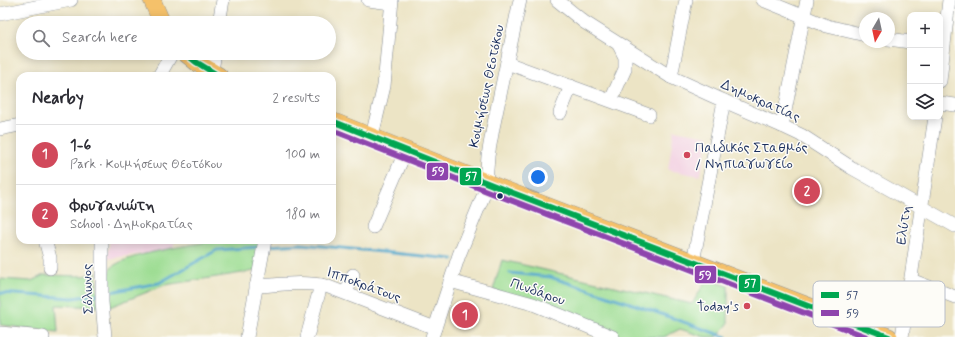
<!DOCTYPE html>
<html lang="en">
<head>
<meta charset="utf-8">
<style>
	body { margin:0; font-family:Mynerve,sans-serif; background:#f2f2f3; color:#2b2b33 }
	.controls { position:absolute; right:12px; top:12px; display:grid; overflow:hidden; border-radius:8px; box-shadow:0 2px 10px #0003 }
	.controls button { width:36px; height:36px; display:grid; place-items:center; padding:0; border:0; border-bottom:1px solid #e1e1e2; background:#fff; color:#2b2b33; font:20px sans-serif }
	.compass { position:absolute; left:859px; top:12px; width:36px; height:36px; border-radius:50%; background:#fff; box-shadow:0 2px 10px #0003; rotate:189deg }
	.you { position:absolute; left:538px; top:177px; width:14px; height:14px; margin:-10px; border:3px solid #fff; border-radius:50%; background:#1a73e8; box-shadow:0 0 0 6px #1a73e833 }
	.badge { display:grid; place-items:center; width:26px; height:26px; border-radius:50%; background:#d1495b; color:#fff; font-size:13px; font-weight:700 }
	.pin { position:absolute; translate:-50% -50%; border:2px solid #fff; box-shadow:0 1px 4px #0006 }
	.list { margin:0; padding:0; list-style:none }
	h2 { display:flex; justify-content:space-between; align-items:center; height:52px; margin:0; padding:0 16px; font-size:17px }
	h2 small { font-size:13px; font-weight:400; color:#7c7c81 }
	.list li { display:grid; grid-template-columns:26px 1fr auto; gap:12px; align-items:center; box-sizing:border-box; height:60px; padding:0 16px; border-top:1px solid #e1e1e2 }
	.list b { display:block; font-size:15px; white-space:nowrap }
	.list p { margin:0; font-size:13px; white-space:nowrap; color:#7c7c81 }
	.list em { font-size:13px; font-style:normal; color:#7c7c81 }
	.icon { flex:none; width:22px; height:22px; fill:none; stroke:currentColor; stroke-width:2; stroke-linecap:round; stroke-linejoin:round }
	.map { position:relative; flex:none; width:955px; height:337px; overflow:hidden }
	.search { position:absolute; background:#fff; box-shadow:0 2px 10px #0003; left:16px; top:16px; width:320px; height:44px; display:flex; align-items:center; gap:10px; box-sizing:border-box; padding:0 14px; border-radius:22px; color:#7c7c81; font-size:15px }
	.panel { position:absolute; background:#fff; box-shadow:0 2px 10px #0003; left:16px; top:72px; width:320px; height:172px; border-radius:12px }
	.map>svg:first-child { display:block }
</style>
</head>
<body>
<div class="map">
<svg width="955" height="337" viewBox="0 0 955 337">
	<rect width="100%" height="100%" fill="#fdfcf7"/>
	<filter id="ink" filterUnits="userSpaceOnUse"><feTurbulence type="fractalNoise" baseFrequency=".025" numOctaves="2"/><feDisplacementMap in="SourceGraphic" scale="8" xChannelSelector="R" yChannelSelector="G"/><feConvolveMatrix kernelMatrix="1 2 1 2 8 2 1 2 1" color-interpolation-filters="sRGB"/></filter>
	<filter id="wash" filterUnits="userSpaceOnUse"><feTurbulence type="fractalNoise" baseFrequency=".012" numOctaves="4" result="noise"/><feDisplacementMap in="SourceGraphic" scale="16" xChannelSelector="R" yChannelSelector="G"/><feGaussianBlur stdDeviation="0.9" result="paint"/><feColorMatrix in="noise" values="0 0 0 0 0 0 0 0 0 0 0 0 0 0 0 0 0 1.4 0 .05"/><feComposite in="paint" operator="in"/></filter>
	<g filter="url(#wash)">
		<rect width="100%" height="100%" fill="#ece4c5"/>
		<g fill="#f2cfe1">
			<polygon points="674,130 709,136 700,176 668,170"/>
			<polygon points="110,240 175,240 173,249 107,259"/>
		</g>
		<g fill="#9ddd93" stroke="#5c8678">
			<path d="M 219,240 L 261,240 L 255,271 L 165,285 L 107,308 C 106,296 105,282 109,271 C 116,254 200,244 219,240 Z"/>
			<polygon points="502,260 692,304 707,279 728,286 728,324 717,337 705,337 680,329 664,337 621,337 534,302 493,290"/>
			<polygon points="96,272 98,307 56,305 58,332 0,325 0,279 31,281 44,275 84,276"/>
		</g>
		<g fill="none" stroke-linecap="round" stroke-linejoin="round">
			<g stroke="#4ca5c9" stroke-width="3">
				<polyline points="267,246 301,244 453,259"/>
				<polyline points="510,273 550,277 630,303 726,337"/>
				<polyline points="0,293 73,298 100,294"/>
				<polyline points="105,293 159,283 217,250 260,247"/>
			</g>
		</g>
	</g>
	<g filter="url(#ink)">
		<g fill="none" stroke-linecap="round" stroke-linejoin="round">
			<defs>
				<g id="minor">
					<polyline points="368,0 391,3"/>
					<polyline points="557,0 584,22 671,77 724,101 782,126 801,135 852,168 955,226"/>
					<polyline points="763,0 827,26 865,35"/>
					<polyline points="0,14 71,0"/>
					<polyline points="219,23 223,0"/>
					<polyline points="889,39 910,42"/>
					<polyline points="507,63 649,115"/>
					<polyline points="159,76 172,53"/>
					<polyline points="211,76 215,53"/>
					<polyline points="671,77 686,0"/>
					<polyline points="940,81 949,0"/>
					<polyline points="611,100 625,69 625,57 619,45"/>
					<polyline points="940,103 955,105"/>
					<polyline points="560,113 571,86"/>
					<polyline points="782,126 807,0"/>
					<polyline points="0,129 20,125"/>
					<polyline points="372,136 384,86 392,0"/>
					<polyline points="373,227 406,150"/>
					<polyline points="45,240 50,258 50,268"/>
					<polyline points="102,240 102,302 105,337"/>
					<polyline points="693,262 724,101"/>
					<polyline points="911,280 955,297"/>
					<polyline points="450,281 533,304 613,337"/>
					<path d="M 256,286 C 278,285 304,281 326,286 L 435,328"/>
					<polyline points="346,293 353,275"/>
					<polyline points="0,333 43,337"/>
					<polyline points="247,337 265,240"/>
					<polyline points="307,337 321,285"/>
					<polyline points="432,337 459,255 484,194 486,182 488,156 493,128 520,0"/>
					<polyline points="902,337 935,117"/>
				</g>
				<g id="major">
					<polyline points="152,0 162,23"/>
					<polyline points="185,53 196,62 219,76"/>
					<polyline points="332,121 500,188 889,337"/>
				</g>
			</defs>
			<use href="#minor" stroke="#848a92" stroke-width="14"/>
			<use href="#major" stroke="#848a92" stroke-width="18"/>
			<use href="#minor" stroke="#fff" stroke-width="13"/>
			<use href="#major" stroke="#f5c16b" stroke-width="17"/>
			<defs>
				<g id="bus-1">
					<polyline points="185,53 196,62 219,76"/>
					<polyline points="332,121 500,188 889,337"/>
				</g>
				<polyline id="bus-2" points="332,130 497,195 867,337"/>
			</defs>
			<use href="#bus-1" stroke="#fdfcf7" stroke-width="9"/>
			<use href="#bus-2" stroke="#fdfcf7" stroke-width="9"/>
			<use href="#bus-1" stroke="#00a651" stroke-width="6"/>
			<use href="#bus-2" stroke="#8e44ad" stroke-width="6"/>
		</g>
	</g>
	<g fill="#d1495b" stroke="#fdfcf7" stroke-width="1.5">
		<circle cx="687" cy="155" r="4"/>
		<circle cx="747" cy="306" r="4"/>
	</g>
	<circle fill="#1b2f5e" stroke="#fdfcf7" stroke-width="1.5" cx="500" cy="196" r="3.5"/>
	<g text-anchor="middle" stroke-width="3" stroke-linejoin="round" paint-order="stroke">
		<g font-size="14" fill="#1b2f5e" stroke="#fdfcf7">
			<text transform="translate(486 86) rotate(-78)" y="5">Κοιμήσεως Θεοτόκου</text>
			<text transform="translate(761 100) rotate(24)" y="5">Δημοκρατίας</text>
			<text transform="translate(903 225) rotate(-82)" y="5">Ελύτη</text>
			<text transform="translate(364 284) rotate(20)" y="5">Ιπποκράτους</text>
			<text transform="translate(87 289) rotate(-92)" y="5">Σόλωνος</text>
			<text transform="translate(538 291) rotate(19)" y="5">Πινδάρου</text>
		</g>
		<g font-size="14" fill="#1b2f5e" stroke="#fdfcf7" text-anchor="start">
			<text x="695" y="152">Παιδικός Σταθμός<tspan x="695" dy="16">/ Νηπιαγωγείο</tspan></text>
			<text x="739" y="311" text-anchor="end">Today's</text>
		</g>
	</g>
	<rect x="813" y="281" width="132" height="46" rx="6" fill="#fdfcf7" stroke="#b9bec9" stroke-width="1"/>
	<rect x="821" y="292" width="18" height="6" fill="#00a651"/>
	<rect x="821" y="310" width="18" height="6" fill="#8e44ad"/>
	<g font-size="11" fill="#1b2f5e">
		<text x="846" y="299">57</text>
		<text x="846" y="317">59</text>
	</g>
	<g stroke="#fdfcf7" stroke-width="1.5">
		<rect x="426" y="162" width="23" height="19" rx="4" fill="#8e44ad"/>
		<rect x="459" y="167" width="23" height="19" rx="4" fill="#00a651"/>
		<rect x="694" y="265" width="23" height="19" rx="4" fill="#8e44ad"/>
		<rect x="738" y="274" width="23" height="19" rx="4" fill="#00a651"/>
	</g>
	<g font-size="11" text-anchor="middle" font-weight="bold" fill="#fff">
		<text x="438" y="175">59</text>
		<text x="471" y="180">57</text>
		<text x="705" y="279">59</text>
		<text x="750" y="287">57</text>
	</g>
</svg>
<div class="controls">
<button>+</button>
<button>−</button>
<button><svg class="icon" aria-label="layers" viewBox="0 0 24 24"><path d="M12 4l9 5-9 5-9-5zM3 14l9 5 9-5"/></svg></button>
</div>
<svg class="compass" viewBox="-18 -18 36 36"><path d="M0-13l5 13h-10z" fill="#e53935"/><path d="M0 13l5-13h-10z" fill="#7c7c81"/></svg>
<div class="you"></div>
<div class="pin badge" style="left:465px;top:315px">1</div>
<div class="pin badge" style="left:807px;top:191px">2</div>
<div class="search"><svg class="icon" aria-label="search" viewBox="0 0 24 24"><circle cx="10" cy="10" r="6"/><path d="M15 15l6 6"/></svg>Search here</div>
<section class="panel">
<h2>Nearby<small>2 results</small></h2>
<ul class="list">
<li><span class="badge">1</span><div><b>1-6</b><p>Park · Κοιμήσεως Θεοτόκου</p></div><em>100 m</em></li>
<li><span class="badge">2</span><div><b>Φρυγανιώτη</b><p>School · Δημοκρατίας</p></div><em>180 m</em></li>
</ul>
</section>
</div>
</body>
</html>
